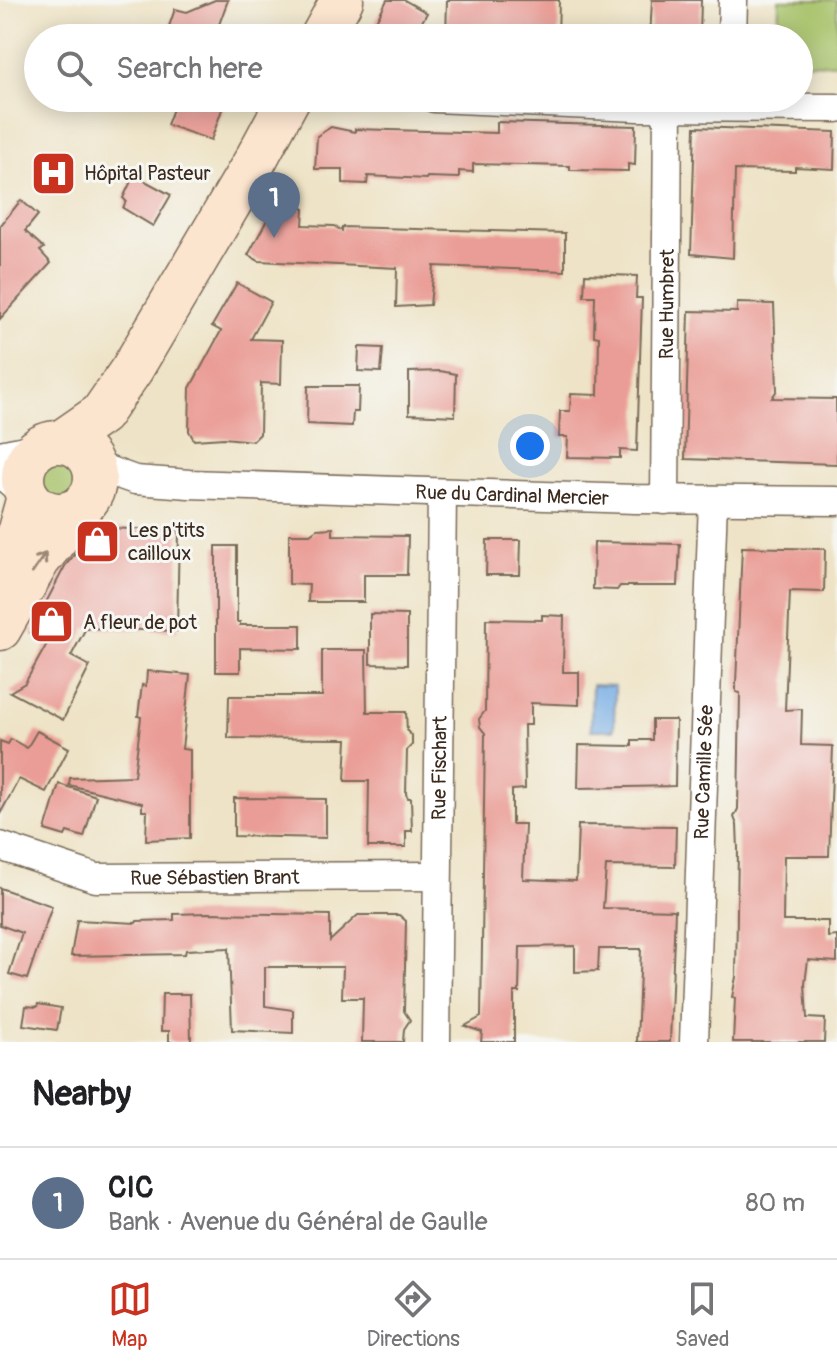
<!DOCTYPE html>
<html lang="en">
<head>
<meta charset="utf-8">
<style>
	body { margin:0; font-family:Pangolin,sans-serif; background:#f6f6f6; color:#202124 }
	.you { position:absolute; left:530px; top:446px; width:28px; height:28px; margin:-20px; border:6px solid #fff; border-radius:50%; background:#1a73e8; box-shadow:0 0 0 12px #1a73e833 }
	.badge { display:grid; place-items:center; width:52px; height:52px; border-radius:50%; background:#c8321e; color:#fff; font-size:26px; font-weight:700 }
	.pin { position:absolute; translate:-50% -66px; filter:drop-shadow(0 2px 4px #0008) }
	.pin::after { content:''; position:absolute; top:42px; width:28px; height:24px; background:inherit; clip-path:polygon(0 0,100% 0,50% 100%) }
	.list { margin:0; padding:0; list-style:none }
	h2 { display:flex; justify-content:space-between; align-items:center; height:104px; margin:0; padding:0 32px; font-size:34px }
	h2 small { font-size:26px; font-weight:400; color:#757577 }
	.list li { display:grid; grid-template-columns:52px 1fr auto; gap:24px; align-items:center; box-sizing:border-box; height:112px; padding:0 32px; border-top:2px solid #e0e0e0 }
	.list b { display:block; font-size:30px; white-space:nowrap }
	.list p { margin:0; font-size:26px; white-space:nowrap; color:#757577 }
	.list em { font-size:26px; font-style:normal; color:#757577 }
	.icon { flex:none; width:44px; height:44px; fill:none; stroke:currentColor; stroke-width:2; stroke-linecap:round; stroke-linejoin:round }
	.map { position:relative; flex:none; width:837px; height:1042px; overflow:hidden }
	.search { position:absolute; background:#fff; box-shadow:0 4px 20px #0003; left:24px; right:24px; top:24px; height:88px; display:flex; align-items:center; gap:20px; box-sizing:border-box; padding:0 28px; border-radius:44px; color:#757577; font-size:30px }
	.sheet { height:216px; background:#fff }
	nav { display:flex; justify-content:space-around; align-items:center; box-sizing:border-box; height:112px; border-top:2px solid #e0e0e0; background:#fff; font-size:22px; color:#757577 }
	nav a { display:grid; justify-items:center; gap:4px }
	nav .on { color:#c8321e }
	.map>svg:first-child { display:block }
</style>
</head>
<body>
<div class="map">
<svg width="837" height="1042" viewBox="0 0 837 1042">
	<rect width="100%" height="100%" fill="#f6f6f2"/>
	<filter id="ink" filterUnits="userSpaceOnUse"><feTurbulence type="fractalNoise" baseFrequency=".0125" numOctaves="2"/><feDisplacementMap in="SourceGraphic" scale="16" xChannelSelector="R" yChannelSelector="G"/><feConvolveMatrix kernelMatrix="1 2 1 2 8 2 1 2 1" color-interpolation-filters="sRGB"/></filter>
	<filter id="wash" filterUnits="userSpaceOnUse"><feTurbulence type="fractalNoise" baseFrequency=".006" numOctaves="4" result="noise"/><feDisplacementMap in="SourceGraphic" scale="32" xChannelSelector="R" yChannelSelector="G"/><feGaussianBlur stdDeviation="1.8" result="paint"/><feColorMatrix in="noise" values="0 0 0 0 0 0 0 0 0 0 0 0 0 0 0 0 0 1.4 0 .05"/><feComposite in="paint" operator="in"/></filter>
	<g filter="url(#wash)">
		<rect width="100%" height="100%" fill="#eee3c6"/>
		<g fill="#a6c168" stroke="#707643" stroke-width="2">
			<polygon points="779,0 837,0 837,64 799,63 799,38 778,38"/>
			<path d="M 71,452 L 84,465 L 86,483 L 60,505 C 36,502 25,480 38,459 Z"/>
		</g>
		<polygon fill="#77ade5" stroke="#596c82" stroke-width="2" points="592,685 615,686 614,730 591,730"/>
		<g id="blocks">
			<g fill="#ea9d96">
				<polygon points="215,0 228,0 214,38 165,38 175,9 187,12"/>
				<polygon points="387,0 404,0 427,13 413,38 397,38 375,23"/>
				<polygon points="447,0 559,0 558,38 446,38"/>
				<polygon points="652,0 701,0 700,38 650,38"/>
				<polygon points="177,98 208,98 224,104 211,140 167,125"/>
				<polygon points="497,122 636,126 635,165 628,164 628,171 570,170 570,166 473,164 473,172 459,171 459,178 427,177 426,179 368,176 367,184 343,183 343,169 315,169 317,136 331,127 355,132 355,129 497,133"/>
				<polygon points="695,127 835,132 834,169 795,167 795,171 735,170 733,258 691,254"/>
				<polygon points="134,175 171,195 153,226 123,208 126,201 123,198"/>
				<polygon points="280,196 304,209 303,225 334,226 342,231 342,227 565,233 565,271 434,266 430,305 396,307 397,268 259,261 248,255"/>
				<polygon points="21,200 38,215 25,231 44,248 40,251 51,263 0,319 0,226"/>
				<polygon points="585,274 637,276 636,298 642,298 637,451 620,450 620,458 567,457 568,437 559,437 560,411 570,411 571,394 598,395 599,337 594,336 595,296 584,296"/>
				<polygon points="237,283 271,302 251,339 282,340 281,384 261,383 260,434 253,441 224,438 194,440 189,431 190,388 221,331 212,326"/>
				<polygon points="737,303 774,304 777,390 772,398 836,399 837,464 685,459 689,311 737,312"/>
				<polygon points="359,347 383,348 381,372 358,371"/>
				<polygon points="440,371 456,374 455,416 409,414 409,372"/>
				<polygon points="308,386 359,386 358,412 353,412 352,426 307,424"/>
				<polygon points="96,528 179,530 177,631 149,630 150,619 143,630 86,628 71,656 90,666 63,720 10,692 25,683 48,642 30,633 65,566"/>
				<polygon points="333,528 333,535 408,536 407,575 364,575 364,602 308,602 309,585 289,584 289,534 310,534 317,529"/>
				<polygon points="487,540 521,540 520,575 486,575"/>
				<polygon points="594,542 680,544 678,586 620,586 617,590 593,589"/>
				<polygon points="216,546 237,546 237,622 240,622 240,625 301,625 301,649 240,648 240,672 216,672"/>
				<polygon points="742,547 825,549 824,592 790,591 785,710 802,709 801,745 833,746 829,856 784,856 783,921 828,921 828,937 837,936 837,962 808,960 805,984 807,1018 825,1019 824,1042 733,1042 735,998 732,997 736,977 738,849 737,825 734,817 738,809 740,693 736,692 736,683"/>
				<polygon points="370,614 407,615 407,665 370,664"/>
				<polygon points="542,615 564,616 563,672 579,672 579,705 531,703 531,725 524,725 525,789 512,790 512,824 525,824 523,879 576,881 578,825 676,826 675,867 606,866 603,908 675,910 670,1042 637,1042 641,949 599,949 598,971 575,972 575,946 520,947 519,992 514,992 514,1042 481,1042 482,1032 465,1026 481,1017 485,733 480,727 479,719 485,711 486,619 542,620"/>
				<polygon points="322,650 366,650 367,712 406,712 407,731 412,736 412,745 407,750 406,794 408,798 411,798 412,831 406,831 406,847 368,847 369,781 345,781 347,739 228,738 229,696 322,696"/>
				<polygon points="147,671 190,675 182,749 190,750 190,838 146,840 147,811 142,811 142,803 69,785 70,778 134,776 141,717 138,716 142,685 146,686"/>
				<polygon points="652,720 676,720 675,786 578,788 579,745 632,746 632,740 652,740"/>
				<polygon points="37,731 69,748 46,792 19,779 0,814 0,741 8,744 11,739 27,748"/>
				<polygon points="59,784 96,796 84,837 67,832 65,836 45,830"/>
				<polygon points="234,798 326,799 326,838 234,836"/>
				<polygon points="0,888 52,906 27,979 9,974 22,933 0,925"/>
				<polygon points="208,913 330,915 330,941 358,915 399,915 406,921 404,1011 410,1020 404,1029 403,1042 362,1042 363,998 342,998 343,967 265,967 265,1006 293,1010 293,1033 232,1030 229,948 186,950 185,954 71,956 77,920 136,923 137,921 174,920 174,914"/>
				<polygon points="162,994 190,994 191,1042 169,1042 169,1031 161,1031"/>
				<polygon points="38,1004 61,1008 57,1030 23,1025 26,1006 37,1007"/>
			</g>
		</g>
	</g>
	<g filter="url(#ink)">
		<use href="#blocks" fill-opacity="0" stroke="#7a6b59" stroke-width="2"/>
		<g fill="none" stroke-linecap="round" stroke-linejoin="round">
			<defs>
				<g id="minor">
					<polyline points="732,38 733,0"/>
					<polyline points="434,98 638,107 837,108"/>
					<polyline points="0,455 40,447"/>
					<path id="s1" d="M 93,465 L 135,480 L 189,484 L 635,499 L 837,501"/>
					<polyline points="0,473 28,497"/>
					<path id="s2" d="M 665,500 L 668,107"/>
					<path id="s3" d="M 0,846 L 96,878 L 436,876"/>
					<path id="s4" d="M 436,1042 L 442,493"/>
					<path id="s5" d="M 694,1042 L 713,500"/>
				</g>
				<g id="secondary">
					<polyline points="321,38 342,0"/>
					<polyline points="62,441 101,414 132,369 255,161 289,98"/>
					<circle cx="59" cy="478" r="36"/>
					<polyline points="0,571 15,544 28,497"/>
					<polyline points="0,629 39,560 86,502"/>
				</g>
			</defs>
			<use href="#minor" stroke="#7a6b59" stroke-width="31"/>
			<use href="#secondary" stroke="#7a6b59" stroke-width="45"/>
			<use href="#minor" stroke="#fff" stroke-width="28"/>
			<use href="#secondary" stroke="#fce5cf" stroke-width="42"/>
		</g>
		<defs><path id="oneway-shaft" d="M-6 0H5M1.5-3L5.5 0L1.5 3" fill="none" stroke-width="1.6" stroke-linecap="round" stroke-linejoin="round" transform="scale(2)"/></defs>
		<use stroke="#9c8876" href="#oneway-shaft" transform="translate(39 563) rotate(-56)"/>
	</g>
	<defs>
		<symbol id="hospital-square" viewBox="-11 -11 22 22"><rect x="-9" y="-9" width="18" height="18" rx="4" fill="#c8321e" stroke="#f6f6f2"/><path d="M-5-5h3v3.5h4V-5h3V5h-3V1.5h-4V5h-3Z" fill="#fff"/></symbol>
		<symbol id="shop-square" viewBox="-11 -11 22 22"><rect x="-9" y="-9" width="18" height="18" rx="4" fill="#c8321e" stroke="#f6f6f2"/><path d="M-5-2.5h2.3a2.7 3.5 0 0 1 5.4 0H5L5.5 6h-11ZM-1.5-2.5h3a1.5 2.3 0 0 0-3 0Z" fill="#fff"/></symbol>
	</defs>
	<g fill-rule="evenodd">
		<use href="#hospital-square" x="28" y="148" width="51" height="51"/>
		<use href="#shop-square" x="72" y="516" width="51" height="51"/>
		<use href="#shop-square" x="26" y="596" width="51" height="51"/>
	</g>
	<g text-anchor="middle" stroke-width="6" stroke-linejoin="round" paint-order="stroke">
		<g font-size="20" fill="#3b2a1e" stroke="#f6f6f2" text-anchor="start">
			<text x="84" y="180">Hôpital Pasteur</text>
			<text x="128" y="537">Les p'tits<tspan x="128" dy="23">cailloux</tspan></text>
			<text x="83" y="629">A fleur de pot</text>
		</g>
		<g font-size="20" fill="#3b2a1e" stroke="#f6f6f2">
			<text dy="7" stroke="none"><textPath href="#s2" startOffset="196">Rue Humbret</textPath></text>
			<text dy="7" stroke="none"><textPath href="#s1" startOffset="422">Rue du Cardinal Mercier</textPath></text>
			<text dy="7" stroke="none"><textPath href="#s4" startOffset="274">Rue Fischart</textPath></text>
			<text dy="7" stroke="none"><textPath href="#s5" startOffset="270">Rue Camille Sée</textPath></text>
			<text dy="7" stroke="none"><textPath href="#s3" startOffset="220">Rue Sébastien Brant</textPath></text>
		</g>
	</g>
</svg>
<div class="you"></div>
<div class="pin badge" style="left:274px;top:238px;background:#5c6f8a">1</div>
<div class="search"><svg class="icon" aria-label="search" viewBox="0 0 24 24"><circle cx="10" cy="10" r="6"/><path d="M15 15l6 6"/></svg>Search here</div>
</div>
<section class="sheet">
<h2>Nearby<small></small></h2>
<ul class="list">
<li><span class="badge" style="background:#5c6f8a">1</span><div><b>CIC</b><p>Bank · Avenue du Général de Gaulle</p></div><em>80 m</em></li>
</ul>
</section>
<nav>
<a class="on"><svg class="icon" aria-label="map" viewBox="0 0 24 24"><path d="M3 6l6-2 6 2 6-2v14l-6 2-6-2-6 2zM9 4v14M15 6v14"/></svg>Map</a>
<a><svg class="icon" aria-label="directions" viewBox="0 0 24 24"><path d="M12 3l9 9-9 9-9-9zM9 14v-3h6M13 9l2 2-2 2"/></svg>Directions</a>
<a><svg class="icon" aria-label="saved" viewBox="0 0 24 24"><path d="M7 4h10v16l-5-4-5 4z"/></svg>Saved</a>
</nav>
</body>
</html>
